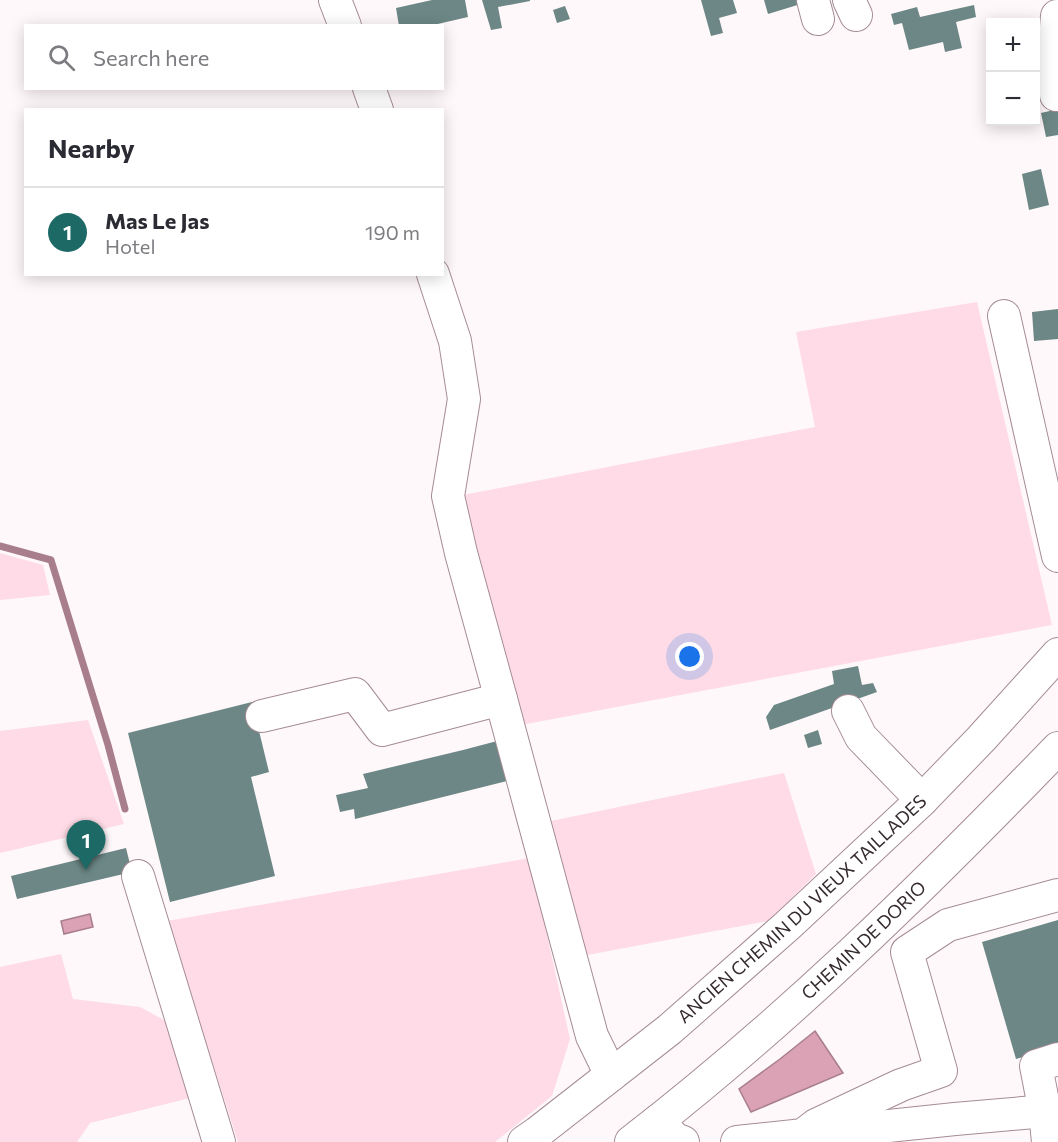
<!DOCTYPE html>
<html lang="en">
<head>
<meta charset="utf-8">
<style>
	body { margin:0; font-family:Commissioner,sans-serif; background:#f2f2f3; color:#2b2b33 }
	.controls { position:absolute; right:18px; top:18px; display:grid; overflow:hidden; border-radius:0px; box-shadow:0 3px 15px #0003 }
	.controls button { width:54px; height:54px; display:grid; place-items:center; padding:0; border:0; border-bottom:2px solid #e1e1e2; background:#fff; color:#2b2b33; font:30px sans-serif }
	.you { position:absolute; left:690px; top:657px; width:21px; height:21px; margin:-15px; border:4px solid #fff; border-radius:50%; background:#1a73e8; box-shadow:0 0 0 9px #1a73e833 }
	.badge { display:grid; place-items:center; width:39px; height:39px; border-radius:50%; background:#1d6965; color:#fff; font-size:20px; font-weight:700 }
	.pin { position:absolute; translate:-50% -50px; filter:drop-shadow(0 2px 3px #0008) }
	.pin::after { content:''; position:absolute; top:32px; width:21px; height:18px; background:inherit; clip-path:polygon(0 0,100% 0,50% 100%) }
	.list { margin:0; padding:0; list-style:none }
	h2 { display:flex; justify-content:space-between; align-items:center; height:78px; margin:0; padding:0 24px; font-size:26px }
	h2 small { font-size:20px; font-weight:400; color:#7c7c81 }
	.list li { display:grid; grid-template-columns:39px 1fr auto; gap:18px; align-items:center; box-sizing:border-box; height:90px; padding:0 24px; border-top:2px solid #e1e1e2 }
	.list b { display:block; font-size:22px; white-space:nowrap }
	.list p { margin:0; font-size:20px; white-space:nowrap; color:#7c7c81 }
	.list em { font-size:20px; font-style:normal; color:#7c7c81 }
	.icon { flex:none; width:33px; height:33px; fill:none; stroke:currentColor; stroke-width:2; stroke-linecap:round; stroke-linejoin:round }
	.map { position:relative; flex:none; width:1058px; height:1142px; overflow:hidden }
	.search { position:absolute; background:#fff; box-shadow:0 3px 15px #0003; left:24px; top:24px; width:420px; height:66px; display:flex; align-items:center; gap:15px; box-sizing:border-box; padding:0 21px; border-radius:0px; color:#7c7c81; font-size:22px }
	.panel { position:absolute; background:#fff; box-shadow:0 3px 15px #0003; left:24px; top:108px; width:420px; height:168px; border-radius:0px }
	.map>svg:first-child { display:block }
</style>
</head>
<body>
<div class="map">
<svg width="1058" height="1142" viewBox="0 0 1058 1142">
	<rect width="100%" height="100%" fill="#fef8fa"/>
	<g fill="#fedbe6">
		<polygon points="977,302 1052,625 521,725 458,496 815,427 796,332"/>
		<polygon points="0,553 43,565 50,595 0,600"/>
		<polygon points="88,720 124,824 0,853 0,731"/>
		<polygon points="784,773 816,874 768,921 582,956 546,822"/>
		<polygon points="530,858 570,1039 552,1096 495,1142 238,1142 167,921"/>
		<polygon points="61,954 73,999 140,1007 173,1025 194,1097 90,1123 77,1142 0,1142 0,967"/>
	</g>
	<g fill="#daa2b4" stroke="#a87e8c" stroke-width="1.5">
		<polygon points="90,914 93,927 64,934 61,921"/>
		<polygon points="815,1031 843,1073 751,1112 739,1089 780,1059"/>
	</g>
	<g fill="none" stroke-linecap="round" stroke-linejoin="round">
		<polyline stroke="#a87e8c" stroke-width="7" points="0,546 51,560 108,745 125,809"/>
	</g>
	<g fill="#6c8785">
		<polygon points="432,0 465,0 468,17 429,26 399,26 396,8"/>
		<polygon points="482,0 530,0 530,1 498,7 502,28 491,30"/>
		<polygon points="701,0 733,0 737,13 719,18 723,33 711,36"/>
		<polygon points="764,0 803,0 804,3 768,14"/>
		<polygon points="974,5 976,17 956,22 962,48 945,52 943,42 909,50 902,23 894,25 891,14 917,7 920,17"/>
		<polygon points="565,6 570,19 557,23 553,10"/>
		<polygon points="1058,109 1058,135 1046,137 1041,113"/>
		<polygon points="1041,169 1049,205 1029,210 1022,174"/>
		<polygon points="1058,309 1058,339 1034,341 1032,312"/>
		<polygon points="858,666 862,685 873,683 877,692 770,730 766,717 774,705 834,684 832,671"/>
		<polygon points="252,702 269,772 251,777 275,876 170,902 128,733"/>
		<polygon points="818,730 822,744 808,748 804,735"/>
		<polygon points="501,740 511,780 355,819 354,809 340,812 336,795 368,788 363,774 463,750"/>
		<polygon points="126,848 132,872 17,899 11,876"/>
		<polygon points="1058,920 1058,1047 1016,1059 982,942"/>
	</g>
	<g fill="none" stroke-linecap="round" stroke-linejoin="round">
		<defs>
			<g id="minor">
				<polyline points="335,0 345,26"/>
				<polyline points="813,0 818,19"/>
				<polyline points="849,0 856,15"/>
				<polyline points="369,88 377,110"/>
				<polyline points="1056,95 1055,39 1057,16 1058,16"/>
				<polyline points="433,274 455,341 464,399 448,496 461,553 501,699"/>
				<polyline points="1004,316 1058,556"/>
				<polyline points="848,711 861,737 922,800"/>
				<polyline points="262,716 355,694 382,730 501,699 592,1036 611,1075"/>
				<polyline points="138,876 219,1142"/>
				<polyline points="658,1121 675,1139 683,1142"/>
				<polyline points="803,1135 816,1125 901,1085 941,1071 907,952 948,925 1058,895"/>
				<path id="s1" d="M 524,1142 L 537,1133 L 670,1029 L 787,926 L 922,800 L 981,739 L 1058,654"/>
				<path id="s2" d="M 631,1142 C 785,1023 923,888 1058,748"/>
				<polyline points="737,1142 955,1119 1058,1110"/>
				<polyline points="1048,1142 1045,1112 1036,1066 1058,1059"/>
			</g>
		</defs>
		<use href="#minor" stroke="#a58c94" stroke-width="34"/>
		<use href="#minor" stroke="#fff" stroke-width="32"/>
	</g>
	<g text-anchor="middle" stroke-width="6" stroke-linejoin="round" paint-order="stroke">
		<g font-size="18" fill="#352b2e" stroke="#fef8fa">
			<text dy="6" stroke="none"><textPath href="#s1" startOffset="363">ANCIEN CHEMIN DU VIEUX TAILLADES</textPath></text>
			<text dy="6" stroke="none"><textPath href="#s2" startOffset="308">CHEMIN DE DORIO</textPath></text>
		</g>
	</g>
</svg>
<div class="controls">
<button>+</button>
<button>−</button>
</div>
<div class="you"></div>
<div class="pin badge" style="left:86px;top:870px">1</div>
<div class="search"><svg class="icon" aria-label="search" viewBox="0 0 24 24"><circle cx="10" cy="10" r="6"/><path d="M15 15l6 6"/></svg>Search here</div>
<section class="panel">
<h2>Nearby<small></small></h2>
<ul class="list">
<li><span class="badge">1</span><div><b>Mas Le Jas</b><p>Hotel</p></div><em>190 m</em></li>
</ul>
</section>
</div>
</body>
</html>
